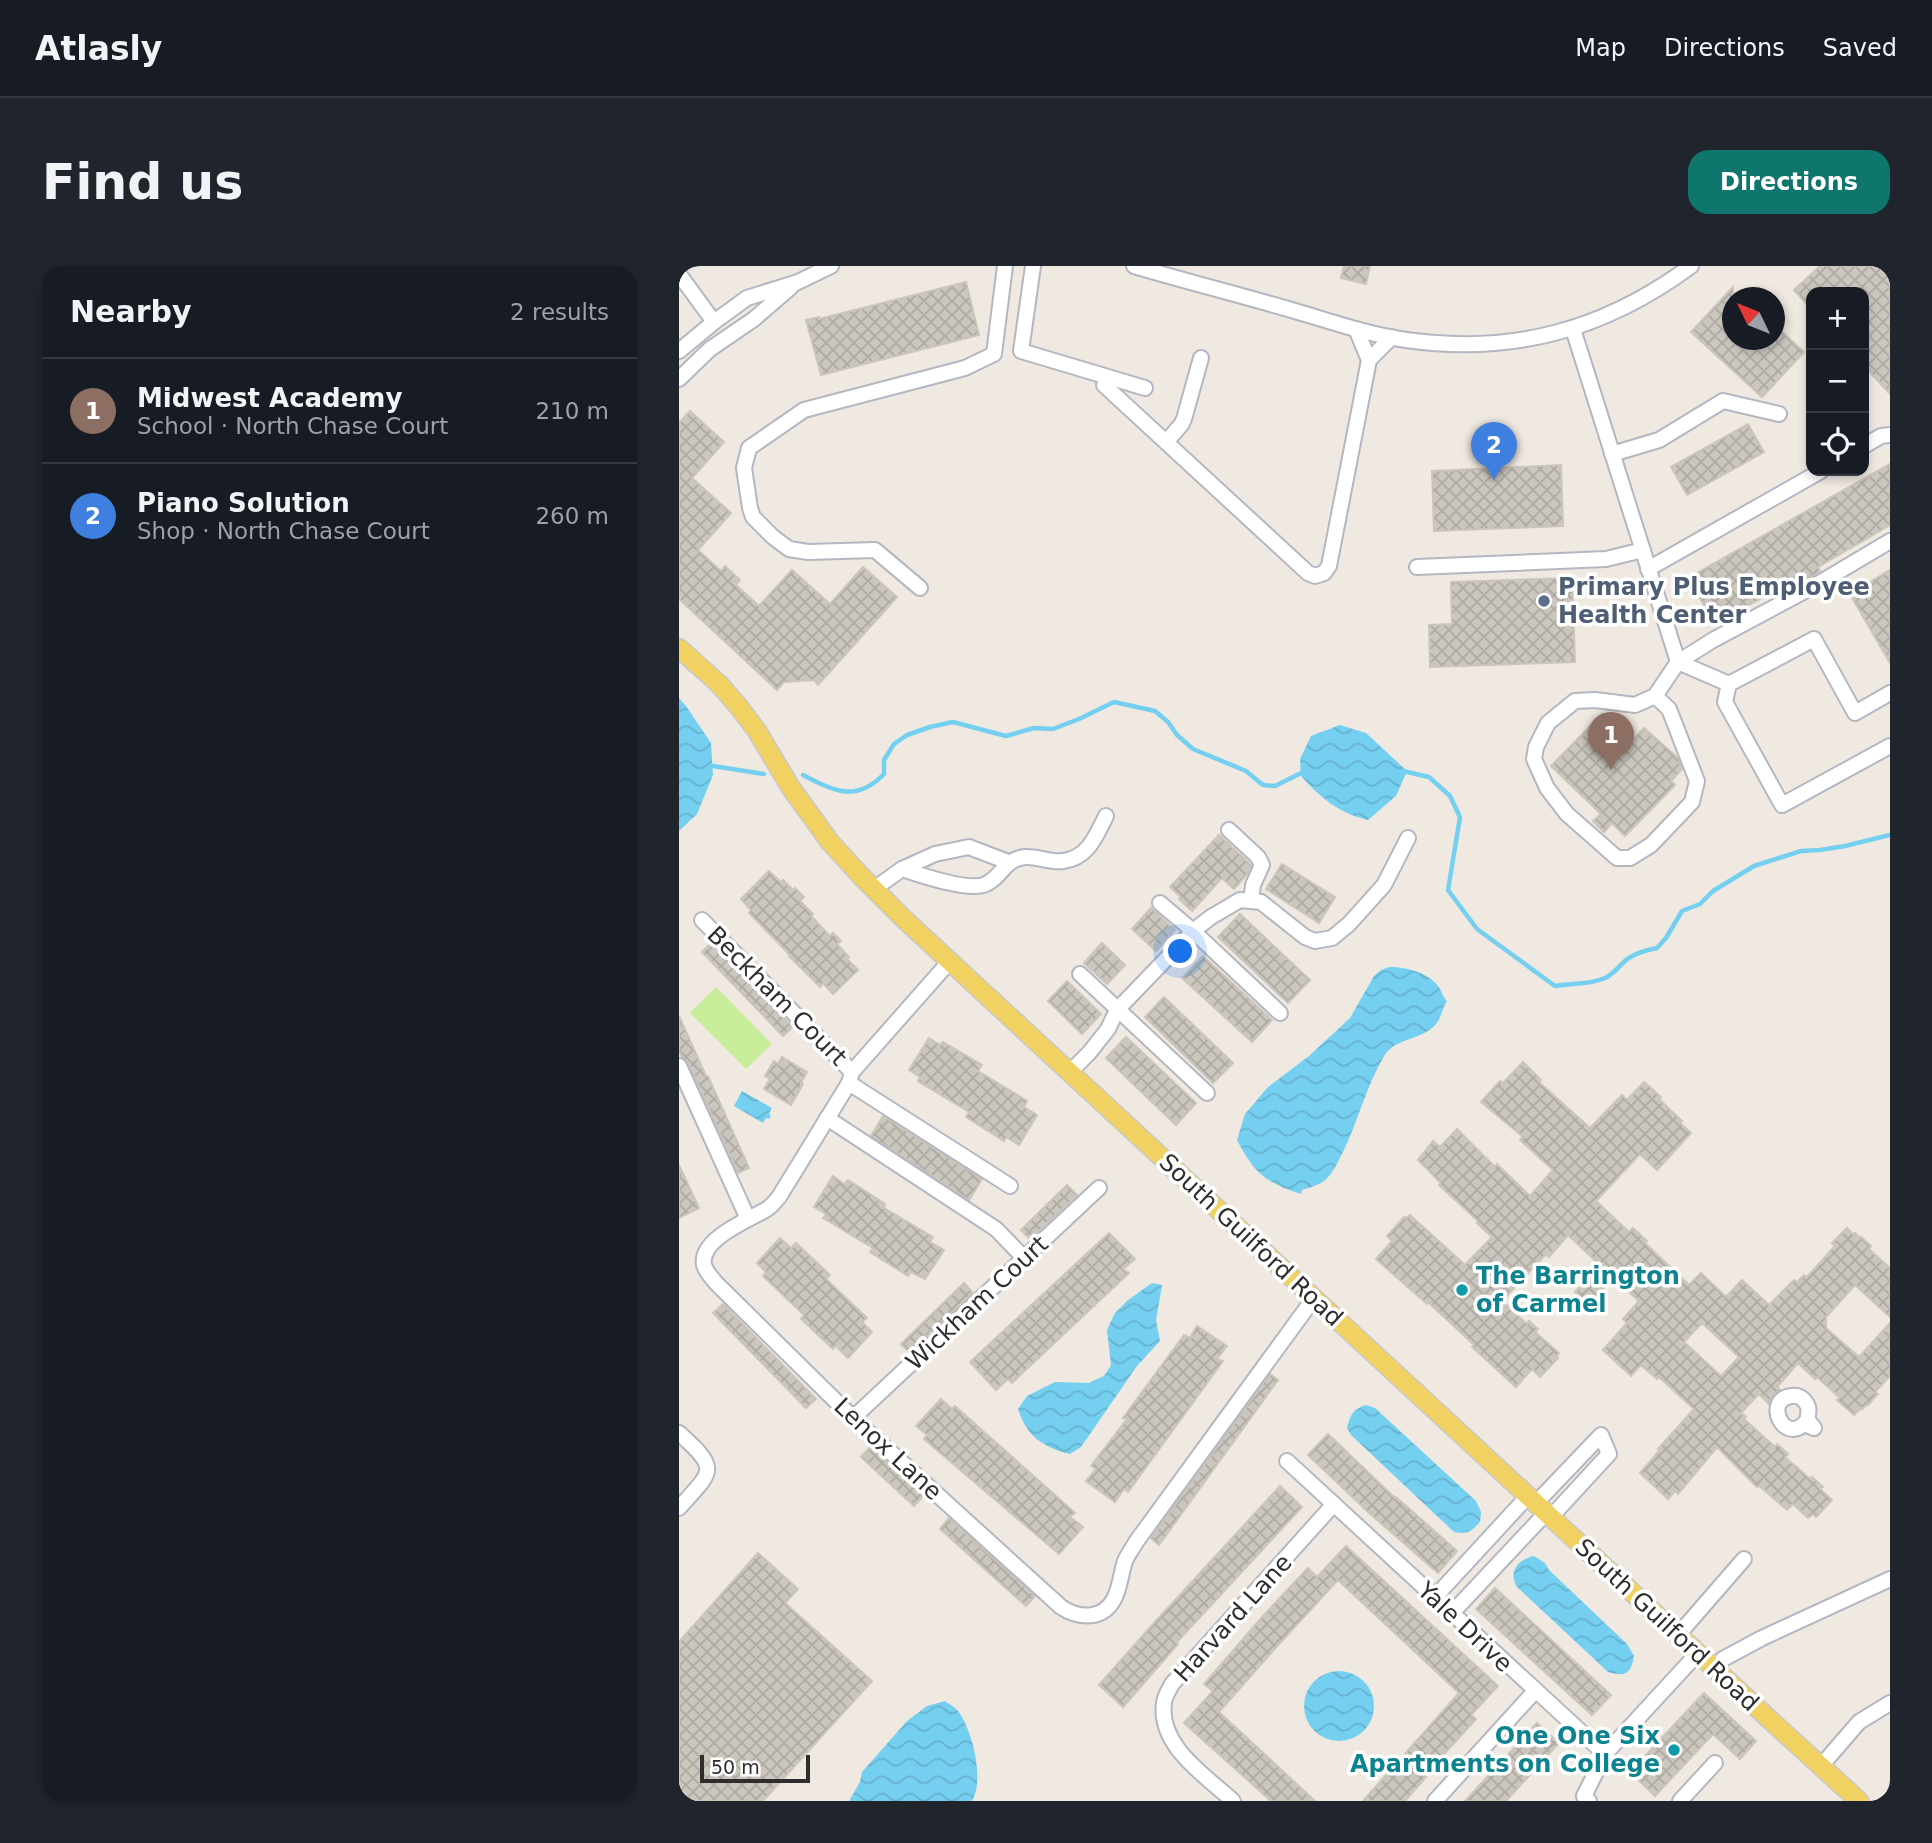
<!DOCTYPE html>
<html lang="en">
<head>
<meta charset="utf-8">
<style>
	body { margin:0; font-family:"DejaVu Sans",sans-serif; background:#20242c; color:#f1f3f6 }
	.controls { position:absolute; right:21px; top:21px; display:grid; overflow:hidden; border-radius:14px; box-shadow:0 4px 10px #0003 }
	.controls button { width:63px; height:63px; display:grid; place-items:center; padding:0; border:0; border-bottom:2px solid #363941; background:#171b24; color:#f1f3f6; font:35px sans-serif }
	.compass { position:absolute; left:1043px; top:21px; width:63px; height:63px; border-radius:50%; background:#171b24; box-shadow:0 4px 10px #0003; rotate:313deg }
	.scale { position:absolute; left:21px; bottom:18px; width:110px; box-sizing:border-box; padding-left:7px; border:4px solid #2e2e2e; border-top:0; font-size:19px; line-height:24px; white-space:nowrap; color:#2e2e2e; -webkit-text-stroke:5px #fff; paint-order:stroke }
	.you { position:absolute; left:502px; top:686px; width:24px; height:24px; margin:-18px; border:5px solid #fff; border-radius:50%; background:#1a73e8; box-shadow:0 0 0 10px #1a73e833 }
	.badge { display:grid; place-items:center; width:46px; height:46px; border-radius:50%; background:#0f766e; color:#fff; font-size:23px; font-weight:700 }
	.pin { position:absolute; translate:-50% -58px; filter:drop-shadow(0 2px 4px #0008) }
	.pin::after { content:''; position:absolute; top:37px; width:24px; height:21px; background:inherit; clip-path:polygon(0 0,100% 0,50% 100%) }
	.list { margin:0; padding:0; list-style:none }
	h2 { display:flex; justify-content:space-between; align-items:center; height:91px; margin:0; padding:0 28px; font-size:30px }
	h2 small { font-size:23px; font-weight:400; color:#9ea1a6 }
	.list li { display:grid; grid-template-columns:46px 1fr auto; gap:21px; align-items:center; box-sizing:border-box; height:105px; padding:0 28px; border-top:2px solid #363941 }
	.list b { display:block; font-size:26px; white-space:nowrap }
	.list p { margin:0; font-size:23px; white-space:nowrap; color:#9ea1a6 }
	.list em { font-size:23px; font-style:normal; color:#9ea1a6 }
	.icon { flex:none; width:38px; height:38px; fill:none; stroke:currentColor; stroke-width:2; stroke-linecap:round; stroke-linejoin:round }
	.map { position:relative; flex:none; width:1211px; height:1535px; overflow:hidden; border-radius:21px }
	header { display:flex; align-items:center; gap:42px; box-sizing:border-box; height:98px; padding:0 35px; background:#171b24; border-bottom:2px solid #363941 }
	header strong { font-size:33px }
	nav { display:flex; gap:38px; margin-inline-start:auto; font-size:24px }
	.intro { display:flex; align-items:center; justify-content:space-between; box-sizing:border-box; height:168px; padding:0 42px }
	h1 { margin:0; font-size:49px }
	.button { padding:18px 32px; border-radius:21px; background:#0f766e; color:#fff; font-size:24px; font-weight:700 }
	main { display:flex; gap:42px; padding:0 42px }
	aside { flex:1; background:#171b24; border-radius:21px; box-shadow:0 4px 10px #0003 }
	.map>svg:first-child { display:block }
</style>
</head>
<body>
<header>
<strong>Atlasly</strong>
<nav><a>Map</a><a>Directions</a><a>Saved</a></nav>
</header>
<div class="intro"><h1>Find us</h1><a class="button">Directions</a></div>
<main>
<aside>
<h2>Nearby<small>2 results</small></h2>
<ul class="list">
<li><span class="badge" style="background:#8d6e63">1</span><div><b>Midwest Academy</b><p>School · North Chase Court</p></div><em>210 m</em></li>
<li><span class="badge" style="background:#3f7fe0">2</span><div><b>Piano Solution</b><p>Shop · North Chase Court</p></div><em>260 m</em></li>
</ul>
</aside>
<div class="map">
<svg width="1211" height="1535" viewBox="0 0 1211 1535">
	<defs>
		<pattern id="water-waves" width="16" height="10" patternUnits="userSpaceOnUse" patternTransform="scale(1.75)"><rect width="16" height="10" fill="#75cff0"/><path d="M0 5q4-4 8 0t8 0" fill="none" stroke="#66b2ce"/></pattern>
		<pattern id="building-cross-hatch" width="8" height="8" patternUnits="userSpaceOnUse" patternTransform="scale(1.75)"><rect width="8" height="8" fill="#cbc7bf"/><path d="M0 0l8 8M0 8l8-8" fill="none" stroke="#afaba4"/></pattern>
	</defs>
	<rect width="100%" height="100%" fill="#efe9e1"/>
	<polygon fill="#c9ec9a" points="37,721 93,778 67,803 11,747"/>
	<g fill="url(#water-waves)">
		<polygon points="0,432 7,440 32,477 34,509 18,548 0,565"/>
		<path d="M 661,459 L 687,467 L 728,505 L 717,530 L 689,554 C 659,547 642,532 622,510 L 621,493 L 632,470 Z"/>
		<path d="M 710,701 C 726,701 749,706 759,720 C 763,725 763,730 768,735 C 762,744 763,754 753,762 C 737,775 715,772 704,792 C 687,821 679,855 664,886 C 660,893 656,903 651,909 C 644,918 633,921 623,924 L 622,928 C 587,917 575,907 558,874 L 566,848 L 589,821 L 630,790 L 671,752 L 695,710 L 702,704 Z"/>
		<polygon points="63,825 93,842 90,848 92,850 90,853 87,852 84,857 55,840"/>
		<path d="M 473,1017 L 483,1019 L 477,1054 L 481,1075 L 458,1100 L 402,1181 L 391,1188 C 364,1181 348,1171 339,1143 L 348,1130 L 376,1116 L 410,1117 L 425,1110 L 432,1099 L 428,1064 L 436,1047 L 449,1034 Z"/>
		<path d="M 687,1139 L 696,1142 L 797,1235 L 802,1246 L 801,1256 C 793,1265 788,1269 775,1266 L 672,1169 L 668,1162 C 671,1149 674,1143 687,1139 Z"/>
		<path d="M 855,1290 L 866,1297 L 870,1304 L 948,1378 L 955,1390 C 952,1408 946,1411 929,1406 L 838,1321 C 829,1306 839,1293 855,1290 Z"/>
		<circle cx="660" cy="1440" r="35"/>
		<path d="M 266,1435 C 270,1438 276,1441 279,1445 C 293,1463 306,1514 293,1535 L 170,1535 L 181,1516 L 183,1506 L 228,1455 L 248,1440 Z"/>
	</g>
	<g fill="none" stroke-linecap="round" stroke-linejoin="round">
		<g stroke="#75cff0" stroke-width="4.5">
			<polyline points="34,500 85,508"/>
			<path d="M 724,505 L 750,511 L 771,530 L 781,551 L 769,624 L 798,663 L 876,720 C 893,717 910,719 926,712 C 934,709 940,700 947,694 C 956,687 967,684 978,682 L 987,672 L 1003,645 L 1021,638 L 1034,625 L 1075,600 L 1122,585 L 1141,584 L 1166,580 L 1211,569"/>
			<path d="M 124,509 C 155,525 177,537 205,508 L 205,494 L 215,478 L 228,469 L 251,461 L 274,456 L 327,470 L 355,462 L 374,463 L 400,453 L 435,436 L 476,445 L 489,456 L 498,469 L 514,483 L 567,505 L 584,519 L 596,520 L 624,506"/>
		</g>
	</g>
	<g fill="url(#building-cross-hatch)" stroke="#cbc5ba" stroke-width="2" fill-rule="evenodd">
		<polygon points="665,0 691,0 687,18 662,12"/>
		<polygon points="1141,0 1211,0 1211,128 1185,100 1185,26 1132,26 1132,43 1115,24"/>
		<polygon points="287,16 300,69 142,109 127,54 140,51 140,53"/>
		<polygon points="1054,21 1054,74 1096,74 1096,59 1125,86 1083,131 1012,66"/>
		<polygon points="11,145 45,176 13,212 52,247 19,284 42,305 46,300 61,314 57,319 80,340 113,304 151,338 184,301 218,331 139,419 135,414 105,416 98,424 0,333 0,157"/>
		<polygon points="1069,158 1085,186 1008,229 992,201"/>
		<polygon points="1211,198 1211,259 1139,301 1141,305 1132,311 1094,331 1092,327 1036,358 1009,312"/>
		<polygon points="882,199 884,260 755,265 753,205"/>
		<polygon points="1211,304 1211,397 1171,328"/>
		<polygon points="893,312 896,396 751,401 750,359 773,358 772,316"/>
		<polygon points="923,448 954,474 965,462 999,492 1003,503 992,515 996,519 946,570 933,557 925,566 914,555 922,548 872,500"/>
		<polygon points="540,569 572,599 569,607 555,623 543,612 513,645 500,633 502,631 491,621"/>
		<polygon points="603,598 656,631 640,657 587,623"/>
		<polygon points="90,605 102,616 104,614 114,624 116,622 125,631 121,635 134,648 132,650 151,670 154,667 162,675 158,678 170,691 168,693 179,704 154,728 144,717 141,721 110,690 111,689 70,647 72,644 62,633"/>
		<polygon points="472,642 496,664 477,685 453,663"/>
		<polygon points="561,648 631,714 609,737 539,671"/>
		<polygon points="32,677 114,761 104,770 23,686"/>
		<polygon points="423,677 446,699 428,718 405,697"/>
		<polygon points="524,690 593,754 573,776 503,712"/>
		<polygon points="388,715 422,748 403,768 369,735"/>
		<polygon points="485,731 554,797 534,817 466,751"/>
		<polygon points="0,750 27,810 29,810 70,902 59,907 9,796 3,791 0,785"/>
		<polygon points="447,771 517,837 497,859 427,792"/>
		<polygon points="250,772 261,779 264,776 303,799 299,805 348,835 345,841 358,849 340,879 327,871 325,875 287,851 290,846 239,815 241,811 230,804"/>
		<polygon points="103,791 128,806 122,817 124,818 112,839 85,823 91,813 86,810 95,795 99,798"/>
		<path d="M 844,796 L 862,814 L 860,816 L 911,862 L 943,829 L 948,834 L 965,816 L 982,831 L 980,833 L 1003,855 L 1001,857 L 1012,867 L 978,904 L 961,888 L 917,935 L 950,966 L 954,962 L 968,975 L 966,977 L 1010,1019 L 1022,1007 L 1047,1031 L 1063,1014 L 1090,1039 L 1115,1014 L 1118,1016 L 1125,1009 L 1128,1011 L 1156,980 L 1153,977 L 1168,962 L 1175,969 L 1176,967 L 1181,972 L 1182,971 L 1192,980 L 1190,983 L 1211,1002 L 1211,1051 L 1176,1019 L 1147,1051 L 1147,1062 L 1180,1091 L 1211,1057 L 1211,1110 L 1196,1126 L 1199,1128 L 1189,1139 L 1188,1138 L 1183,1143 L 1182,1142 L 1175,1149 L 1158,1134 L 1161,1132 L 1138,1111 L 1136,1113 L 1119,1097 L 1098,1121 L 1101,1124 L 1096,1127 L 1090,1138 L 1080,1128 L 1062,1147 L 1067,1151 L 1065,1153 L 1096,1181 L 1098,1178 L 1109,1188 L 1106,1191 L 1131,1213 L 1133,1211 L 1144,1221 L 1141,1223 L 1153,1234 L 1137,1251 L 1134,1248 L 1129,1252 L 1114,1238 L 1108,1244 L 1085,1224 L 1080,1220 L 1078,1221 L 1038,1181 L 999,1228 L 996,1225 L 989,1233 L 961,1207 L 981,1184 L 979,1183 L 1015,1143 L 980,1111 L 978,1113 L 962,1099 L 952,1110 L 924,1084 L 948,1057 L 944,1053 L 960,1035 L 934,1012 L 909,1038 L 896,1026 L 921,999 L 889,969 L 870,991 L 867,988 L 823,1035 L 848,1058 L 850,1055 L 859,1063 L 856,1066 L 880,1087 L 877,1090 L 879,1092 L 861,1111 L 853,1103 L 837,1121 L 793,1081 L 795,1079 L 749,1036 L 748,1038 L 697,993 L 713,975 L 708,970 L 725,951 L 727,952 L 731,949 L 786,999 L 813,971 L 798,957 L 799,955 L 760,919 L 762,917 L 739,894 L 754,875 L 761,881 L 778,863 L 816,901 L 818,898 L 851,930 L 874,904 L 841,874 L 844,871 L 802,836 L 821,815 L 824,817 ZM 1023,1057 L 1060,1091 L 1042,1110 L 1005,1076 Z"/>
		<polygon points="204,850 303,913 290,934 192,870"/>
		<polygon points="0,899 20,942 0,952"/>
		<polygon points="154,910 165,918 169,914 206,938 205,942 254,971 251,976 265,984 246,1013 232,1006 229,1010 191,986 194,982 144,952 147,948 135,941"/>
		<polygon points="388,919 398,929 351,973 342,964"/>
		<polygon points="430,967 456,993 444,1003 450,1007 333,1117 329,1113 317,1124 291,1096"/>
		<polygon points="101,972 112,982 117,977 151,1009 147,1013 188,1052 183,1056 193,1066 169,1092 157,1080 154,1083 122,1053 125,1049 84,1010 87,1006 78,997"/>
		<polygon points="285,1017 294,1027 230,1086 222,1078"/>
		<polygon points="44,1038 137,1133 127,1142 34,1047"/>
		<polygon points="518,1060 548,1080 538,1093 544,1095 449,1226 445,1223 436,1236 407,1215 417,1203 412,1200 448,1153 444,1152 505,1069 511,1072"/>
		<polygon points="591,1108 599,1114 480,1279 472,1272"/>
		<polygon points="262,1133 273,1143 276,1140 396,1247 391,1251 404,1261 380,1288 245,1173 248,1169 237,1160"/>
		<polygon points="649,1168 716,1232 717,1231 778,1285 759,1307 688,1245 629,1189"/>
		<polygon points="191,1181 244,1230 235,1240 182,1191"/>
		<polygon points="601,1220 623,1241 497,1377 499,1378 444,1441 420,1419 475,1357"/>
		<polygon points="270,1252 356,1330 347,1340 261,1263"/>
		<polygon points="667,1280 819,1420 792,1449 797,1453 745,1510 747,1511 726,1535 684,1535 780,1427 659,1314 601,1377 540,1446 636,1535 592,1535 505,1457 534,1425 525,1418 584,1350 629,1302 638,1311"/>
		<polygon points="79,1287 119,1323 106,1337 193,1415 84,1535 0,1535 0,1376"/>
		<polygon points="816,1322 932,1429 913,1449 797,1343"/>
		<polygon points="1025,1427 1077,1475 1061,1493 1034,1468 976,1530 951,1506"/>
		<polygon points="858,1457 880,1477 827,1535 786,1535"/>
	</g>
	<g fill="none" stroke-linecap="round" stroke-linejoin="round">
		<defs>
			<g id="minor">
				<polyline points="354,0 342,85 466,122"/>
				<path d="M 455,0 C 506,15 557,28 609,43 C 648,54 686,68 727,74 C 834,89 925,64 1012,0"/>
				<polyline points="0,8 35,56"/>
				<polyline points="677,63 690,94"/>
				<polyline points="894,63 999,396"/>
				<polyline points="0,85 35,56 68,32 119,16 152,0"/>
				<polyline points="0,113 31,83 75,53 112,21"/>
				<polyline points="425,119 629,307 636,310 645,307 650,300 690,94 713,71"/>
				<polyline points="487,176 502,159 505,153 522,92"/>
				<polyline points="1185,180 1202,170 1211,169"/>
				<polyline points="933,188 980,174 1044,135 1100,148"/>
				<polyline points="738,301 927,293 964,284"/>
				<polyline points="969,303 1142,205"/>
				<polyline points="241,322 196,284 129,286 110,283 94,271 74,251 71,242 65,202 70,182 125,144 286,102 315,88 326,0"/>
				<polyline points="999,396 1050,418"/>
				<polyline points="1211,427 1176,447 1135,373 1050,418 1046,436 1103,539 1211,480"/>
				<polyline points="976,430 990,443 1018,515 1013,536 972,579 951,592 938,592 888,548 868,522 855,493 857,481 869,457 896,435 916,434 956,439 976,430 999,396 1034,374 1137,319 1211,275"/>
				<polyline points="550,564 579,591 583,599 574,619 572,635"/>
				<polyline points="223,603 256,588 290,581 329,596"/>
				<path d="M 195,623 L 223,603 C 241,609 291,626 307,618 C 324,610 325,593 346,591 C 358,590 372,597 384,595 C 409,592 417,570 427,550"/>
				<polyline points="481,637 514,665 601,747"/>
				<polyline points="23,654 173,806"/>
				<path d="M 271,695 L 173,806 L 170,817 L 100,931 C 96,935 93,940 88,943 C 70,954 20,973 25,999 C 27,1006 33,1012 37,1017 L 174,1152 L 382,1341 C 400,1353 424,1354 435,1333 C 441,1322 442,1307 446,1295 C 449,1288 454,1282 457,1276 L 635,1032"/>
				<polyline points="401,708 528,827"/>
				<polyline points="0,800 69,953"/>
				<polyline points="391,806 410,787 429,763 438,744 514,665 532,651 561,634 582,636 626,671 636,675 653,672 670,658 705,619 729,572"/>
				<polyline points="170,817 331,920"/>
				<polyline points="148,852 317,963 346,993"/>
				<polyline points="174,1152 420,922"/>
				<path d="M 1126,1158 L 1135,1162 C 1133,1159 1130,1157 1129,1153 C 1128,1147 1132,1143 1127,1137 C 1124,1132 1119,1129 1113,1130 C 1082,1133 1107,1184 1129,1153"/>
				<path d="M 0,1167 C 41,1204 34,1204 0,1242"/>
				<polyline points="608,1195 926,1488"/>
				<polyline points="857,1237 922,1169 930,1188 872,1251"/>
				<polyline points="755,1332 849,1230"/>
				<polyline points="772,1348 867,1247"/>
				<polyline points="999,1369 1065,1293"/>
				<polyline points="1035,1403 1044,1393 1083,1372 1211,1313"/>
				<polyline points="1142,1500 1180,1456 1211,1437"/>
				<path d="M 554,1535 C 527,1510 479,1480 485,1437 C 485,1431 490,1424 493,1418 L 655,1238"/>
				<polyline points="756,1535 856,1425"/>
				<polyline points="910,1535 905,1530 926,1488 1019,1387"/>
				<polyline points="1001,1535 1036,1497"/>
			</g>
			<polyline id="major" points="0,382 40,418 60,441 78,465 112,522 151,576 181,609 226,654 1089,1452 1180,1535"/>
		</defs>
		<use href="#minor" stroke="#b4b7c1" stroke-width="18"/>
		<use href="#major" stroke="#c9c9c9" stroke-width="21"/>
		<use href="#minor" stroke="#fff" stroke-width="14"/>
		<use href="#major" stroke="#f2d163" stroke-width="18"/>
	</g>
	<circle fill="#5c6f8a" stroke="#fff" stroke-width="2.5" cx="865" cy="335" r="7"/>
	<g fill="#0f9aa8" stroke="#fff" stroke-width="2.5">
		<circle cx="783" cy="1024" r="7"/>
		<circle cx="995" cy="1484" r="7"/>
	</g>
	<g text-anchor="middle" stroke-width="7" stroke-linejoin="round" paint-order="stroke">
		<g font-size="24" font-weight="bold" fill="#4e5e75" stroke="#fff" text-anchor="start">
			<text x="879" y="329">Primary Plus Employee<tspan x="879" dy="28">Health Center</tspan></text>
		</g>
		<g font-size="24" fill="#2e2e2e" stroke="#fff">
			<text transform="translate(98 730) rotate(45)" y="8">Beckham Court</text>
			<text transform="translate(572 974) rotate(43)" y="8">South Guilford Road</text>
			<text transform="translate(298 1037) rotate(-43)" y="8">Wickham Court</text>
			<text transform="translate(209 1183) rotate(43)" y="8">Lenox Lane</text>
			<text transform="translate(554 1352) rotate(-48)" y="8">Harvard Lane</text>
			<text transform="translate(988 1359) rotate(43)" y="8">South Guilford Road</text>
			<text transform="translate(786 1361) rotate(43)" y="8">Yale Drive</text>
		</g>
		<g font-size="24" font-weight="bold" fill="#0d838f" stroke="#fff" text-anchor="start">
			<text x="797" y="1018">The Barrington<tspan x="797" dy="28">of Carmel</tspan></text>
			<text x="981" y="1478" text-anchor="end">One One Six<tspan x="981" dy="28">Apartments on College</tspan></text>
		</g>
	</g>
</svg>
<div class="controls">
<button>+</button>
<button>−</button>
<button><svg class="icon" aria-label="locate" viewBox="0 0 24 24"><circle cx="12" cy="12" r="6"/><path d="M12 2v4M12 18v4M2 12h4M18 12h4"/></svg></button>
</div>
<svg class="compass" viewBox="-18 -18 36 36"><path d="M0-13l5 13h-10z" fill="#e53935"/><path d="M0 13l5-13h-10z" fill="#9ea1a6"/></svg>
<div class="scale">50 m</div>
<div class="you"></div>
<div class="pin badge" style="left:932px;top:504px;background:#8d6e63">1</div>
<div class="pin badge" style="left:815px;top:214px;background:#3f7fe0">2</div>
</div>
</main>
</body>
</html>
